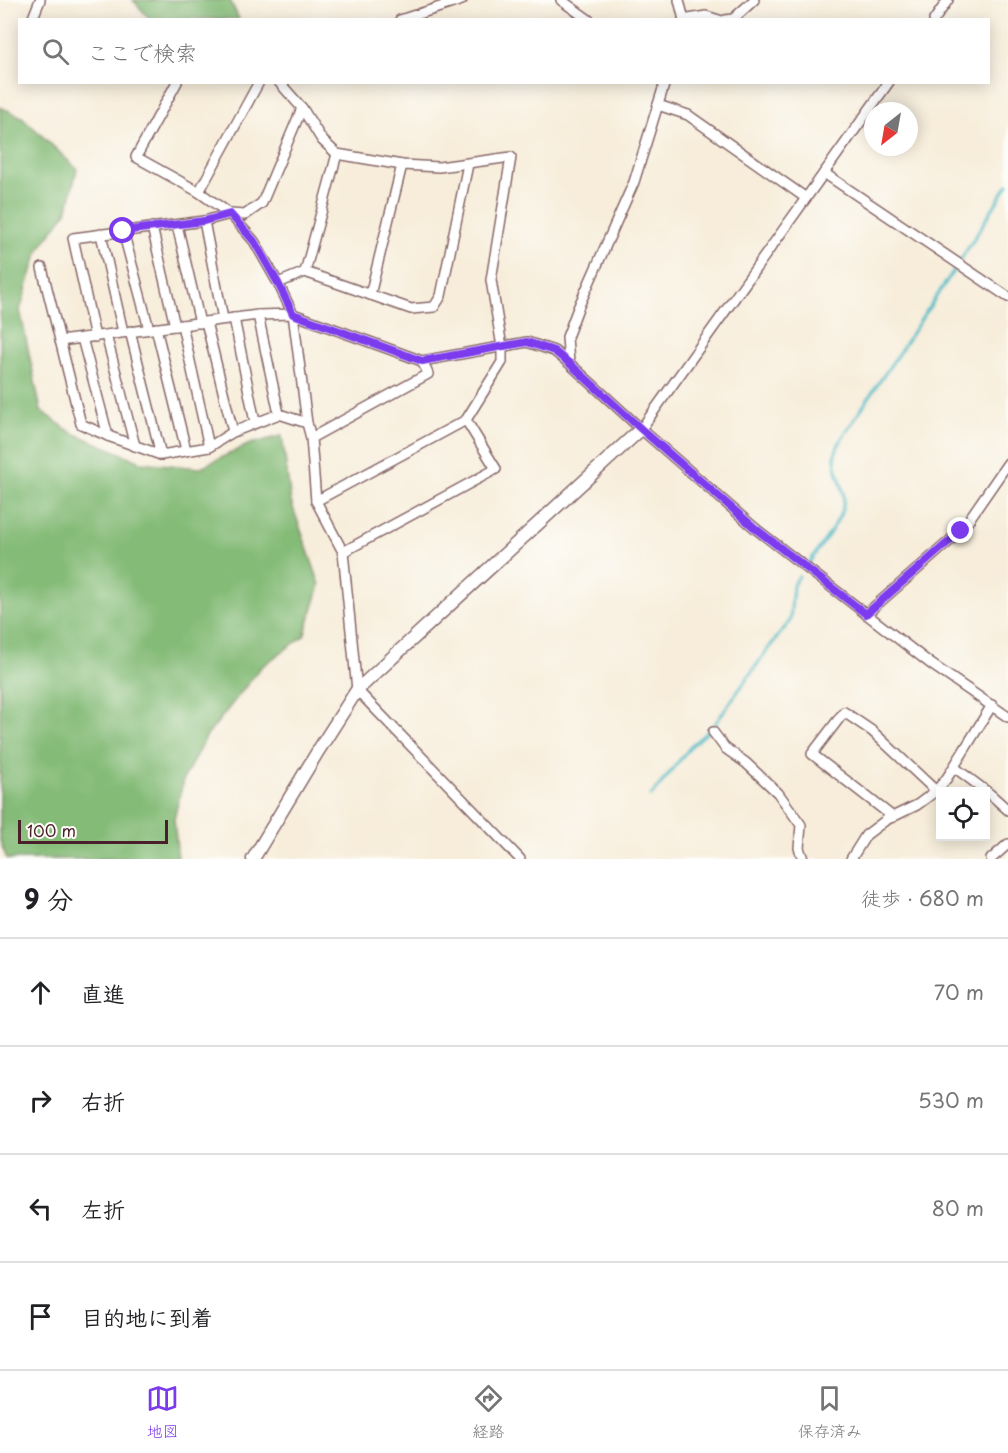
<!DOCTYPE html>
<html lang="ja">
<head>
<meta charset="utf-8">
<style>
	body { margin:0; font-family:"Playpen Sans","Klee One",sans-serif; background:#f6f6f6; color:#202124 }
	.controls { position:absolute; right:18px; bottom:18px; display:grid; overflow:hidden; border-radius:0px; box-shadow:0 3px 15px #0003 }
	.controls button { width:54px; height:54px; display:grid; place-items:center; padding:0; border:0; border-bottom:2px solid #e0e0e0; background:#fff; color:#202124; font:30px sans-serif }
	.compass { position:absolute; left:864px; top:102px; width:54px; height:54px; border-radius:50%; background:#fff; box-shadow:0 3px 15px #0003; rotate:211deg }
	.scale { position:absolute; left:18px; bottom:15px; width:150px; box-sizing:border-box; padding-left:6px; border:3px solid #4a1f2b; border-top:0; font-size:16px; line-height:21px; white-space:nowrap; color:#4a1f2b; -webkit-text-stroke:4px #fdfcf7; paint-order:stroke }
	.stop { position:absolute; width:18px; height:18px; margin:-14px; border:4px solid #7c3aed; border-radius:50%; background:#fff }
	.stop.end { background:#7c3aed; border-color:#fff; box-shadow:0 2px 6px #0008 }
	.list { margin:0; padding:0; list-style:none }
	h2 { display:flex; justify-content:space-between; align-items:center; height:78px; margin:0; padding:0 24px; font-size:26px }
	h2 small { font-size:20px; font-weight:400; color:#757577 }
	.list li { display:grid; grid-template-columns:39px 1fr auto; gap:18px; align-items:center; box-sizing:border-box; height:108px; padding:0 24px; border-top:2px solid #e0e0e0 }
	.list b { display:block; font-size:22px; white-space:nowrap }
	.list em { font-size:20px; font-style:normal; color:#757577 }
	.icon { flex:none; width:33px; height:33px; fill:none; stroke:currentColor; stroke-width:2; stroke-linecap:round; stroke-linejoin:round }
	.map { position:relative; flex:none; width:1008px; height:859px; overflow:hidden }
	.search { position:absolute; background:#fff; box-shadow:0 3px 15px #0003; left:18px; right:18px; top:18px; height:66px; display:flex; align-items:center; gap:15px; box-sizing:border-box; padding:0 21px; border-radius:0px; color:#757577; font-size:22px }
	.sheet { height:510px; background:#fff }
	nav { display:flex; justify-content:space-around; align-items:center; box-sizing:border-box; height:84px; border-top:2px solid #e0e0e0; background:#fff; font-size:16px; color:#757577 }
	nav a { display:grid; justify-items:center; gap:3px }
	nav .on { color:#7c3aed }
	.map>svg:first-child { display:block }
</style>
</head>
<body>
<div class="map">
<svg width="1008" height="859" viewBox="0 0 1008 859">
	<rect width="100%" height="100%" fill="#fdfcf7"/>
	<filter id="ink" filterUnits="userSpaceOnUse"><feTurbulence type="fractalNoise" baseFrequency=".0167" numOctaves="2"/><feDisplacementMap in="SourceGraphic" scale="12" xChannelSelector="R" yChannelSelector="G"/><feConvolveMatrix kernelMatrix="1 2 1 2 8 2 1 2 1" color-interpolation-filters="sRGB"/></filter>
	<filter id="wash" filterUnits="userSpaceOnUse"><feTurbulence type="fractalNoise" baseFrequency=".008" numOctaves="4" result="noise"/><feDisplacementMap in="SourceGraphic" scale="24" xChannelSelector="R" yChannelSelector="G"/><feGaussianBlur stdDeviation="1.35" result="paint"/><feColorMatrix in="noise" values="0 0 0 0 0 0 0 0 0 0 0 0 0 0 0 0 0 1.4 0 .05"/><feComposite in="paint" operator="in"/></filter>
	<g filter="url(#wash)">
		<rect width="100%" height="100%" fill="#f7edda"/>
		<g fill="#84bb77" stroke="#676d51" stroke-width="1.5">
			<polygon points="133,0 230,0 239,19 152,19 149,18"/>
			<polygon points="0,107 22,117 77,169 67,211 38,251 20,310 41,411 71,432 141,462 199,468 250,444 282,436 291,502 320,585 304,636 261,667 206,737 184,778 174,819 178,859 7,859 0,841"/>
		</g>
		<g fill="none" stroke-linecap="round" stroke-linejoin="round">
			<g stroke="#4dbac7" stroke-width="3">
				<polyline points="960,261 1008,184"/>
				<path d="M 807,566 C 817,550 839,524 843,506 C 847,488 834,473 835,455 C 836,449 840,443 842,438 L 954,270"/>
				<polyline points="651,796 692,745 712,728 768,649 790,621 793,585 799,576"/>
			</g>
		</g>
	</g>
	<g filter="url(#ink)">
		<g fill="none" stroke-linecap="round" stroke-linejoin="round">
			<defs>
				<g id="minor">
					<polyline points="561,0 589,20"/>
					<polyline points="679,0 684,20"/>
					<polyline points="32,20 40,0"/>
					<polyline points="400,20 462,0"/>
					<polyline points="683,20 706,16 719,20"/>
					<polyline points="725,20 733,19 754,0"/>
					<polyline points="934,20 948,0"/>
					<polyline points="177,82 136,157 199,192 230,214 254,241 278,283 293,314 307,423 311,438 316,501 343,552 357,690 520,859"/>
					<polyline points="279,82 302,108 322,140 337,154 402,165 439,167 511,157 491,280 502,347 502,362 466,420"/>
					<polyline points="658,105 688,115 806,198"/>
					<polyline points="824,173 1008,297"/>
					<polyline points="199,192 259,82"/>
					<polyline points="204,221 223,319"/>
					<polyline points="177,225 200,323"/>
					<polyline points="152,227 175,326"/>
					<polyline points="123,231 149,329"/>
					<polyline points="101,234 123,332"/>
					<polyline points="42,268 81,424 108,436 161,455 209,447 233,432 279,414 307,423"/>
					<polyline points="305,272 337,154"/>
					<polyline points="278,283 305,272 411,309 434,307 441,296 468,164"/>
					<polyline points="370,295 402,165"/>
					<polyline points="258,315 279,414"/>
					<polyline points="234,318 255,422"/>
					<polyline points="206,322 233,432"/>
					<polyline points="182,325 209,447"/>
					<polyline points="156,328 186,450"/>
					<polyline points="130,331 161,455"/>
					<polyline points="106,335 135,446"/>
					<polyline points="95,337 73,238 204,221 230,214 245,215 262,203 302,108"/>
					<polyline points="82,338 108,436"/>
					<polyline points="60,341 258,315 293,314 422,361 527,342 554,351 569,363 641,429 756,529 931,664 1008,717"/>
					<polyline points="569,363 567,337 578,308 634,182 665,82"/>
					<polyline points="641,429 889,82"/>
					<polyline points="311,438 428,374 422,361"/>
					<polyline points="316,501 466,420 496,469 343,552"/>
					<polyline points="866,614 961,531 1008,463"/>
					<polyline points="713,732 725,748 746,763 778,793 801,825 799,848 803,859"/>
					<polyline points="954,767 990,794 1008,810"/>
					<polyline points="893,817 812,754 844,712 872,731 936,791"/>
					<polyline points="851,859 866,835 886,820 917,805 936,791 947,778 992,705"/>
					<polyline points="991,859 1008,844"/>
				</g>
				<polyline id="tertiary" points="253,859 318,751 357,690 641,429"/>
			</defs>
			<use href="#minor" stroke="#876768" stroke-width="12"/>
			<use href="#tertiary" stroke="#876768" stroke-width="15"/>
			<use href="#minor" stroke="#fff" stroke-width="9"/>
			<use href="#tertiary" stroke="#fff" stroke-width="12"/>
		</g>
	</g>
	<g fill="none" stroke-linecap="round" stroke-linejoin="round" filter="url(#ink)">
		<polyline stroke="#7c3aed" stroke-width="8" points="123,231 204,221 230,214 254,241 278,283 293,314 422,361 527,342 554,351 569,363 641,429 756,529 866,614 961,531"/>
	</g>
</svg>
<div class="controls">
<button><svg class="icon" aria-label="locate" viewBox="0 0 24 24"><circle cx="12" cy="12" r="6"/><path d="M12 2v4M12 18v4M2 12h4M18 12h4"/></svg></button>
</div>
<svg class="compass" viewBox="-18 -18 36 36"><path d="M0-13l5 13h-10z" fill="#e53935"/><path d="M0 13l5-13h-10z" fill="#757577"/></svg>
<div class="scale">100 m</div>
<div class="stop" style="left:123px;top:231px"></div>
<div class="stop end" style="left:961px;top:531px"></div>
<div class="search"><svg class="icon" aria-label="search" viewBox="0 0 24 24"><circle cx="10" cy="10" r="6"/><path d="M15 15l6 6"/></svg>ここで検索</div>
</div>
<section class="sheet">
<h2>9 分<small>徒歩 · 680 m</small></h2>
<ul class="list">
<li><svg class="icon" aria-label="ahead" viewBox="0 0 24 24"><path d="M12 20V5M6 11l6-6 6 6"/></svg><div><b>直進</b></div><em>70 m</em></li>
<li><svg class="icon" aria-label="right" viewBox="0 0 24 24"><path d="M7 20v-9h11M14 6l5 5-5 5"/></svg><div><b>右折</b></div><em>530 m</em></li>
<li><svg class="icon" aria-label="left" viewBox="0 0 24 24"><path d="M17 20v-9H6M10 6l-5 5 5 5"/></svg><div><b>左折</b></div><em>80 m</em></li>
<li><svg class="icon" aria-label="arrive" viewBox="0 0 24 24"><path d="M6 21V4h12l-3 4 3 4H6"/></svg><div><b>目的地に到着</b></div></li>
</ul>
</section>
<nav>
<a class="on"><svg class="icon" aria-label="map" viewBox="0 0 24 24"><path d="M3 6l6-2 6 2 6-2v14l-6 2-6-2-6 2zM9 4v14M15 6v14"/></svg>地図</a>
<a><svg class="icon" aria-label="directions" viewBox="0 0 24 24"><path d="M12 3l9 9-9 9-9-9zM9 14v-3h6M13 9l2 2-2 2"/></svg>経路</a>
<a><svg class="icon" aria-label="saved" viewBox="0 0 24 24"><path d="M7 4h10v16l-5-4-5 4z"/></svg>保存済み</a>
</nav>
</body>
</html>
